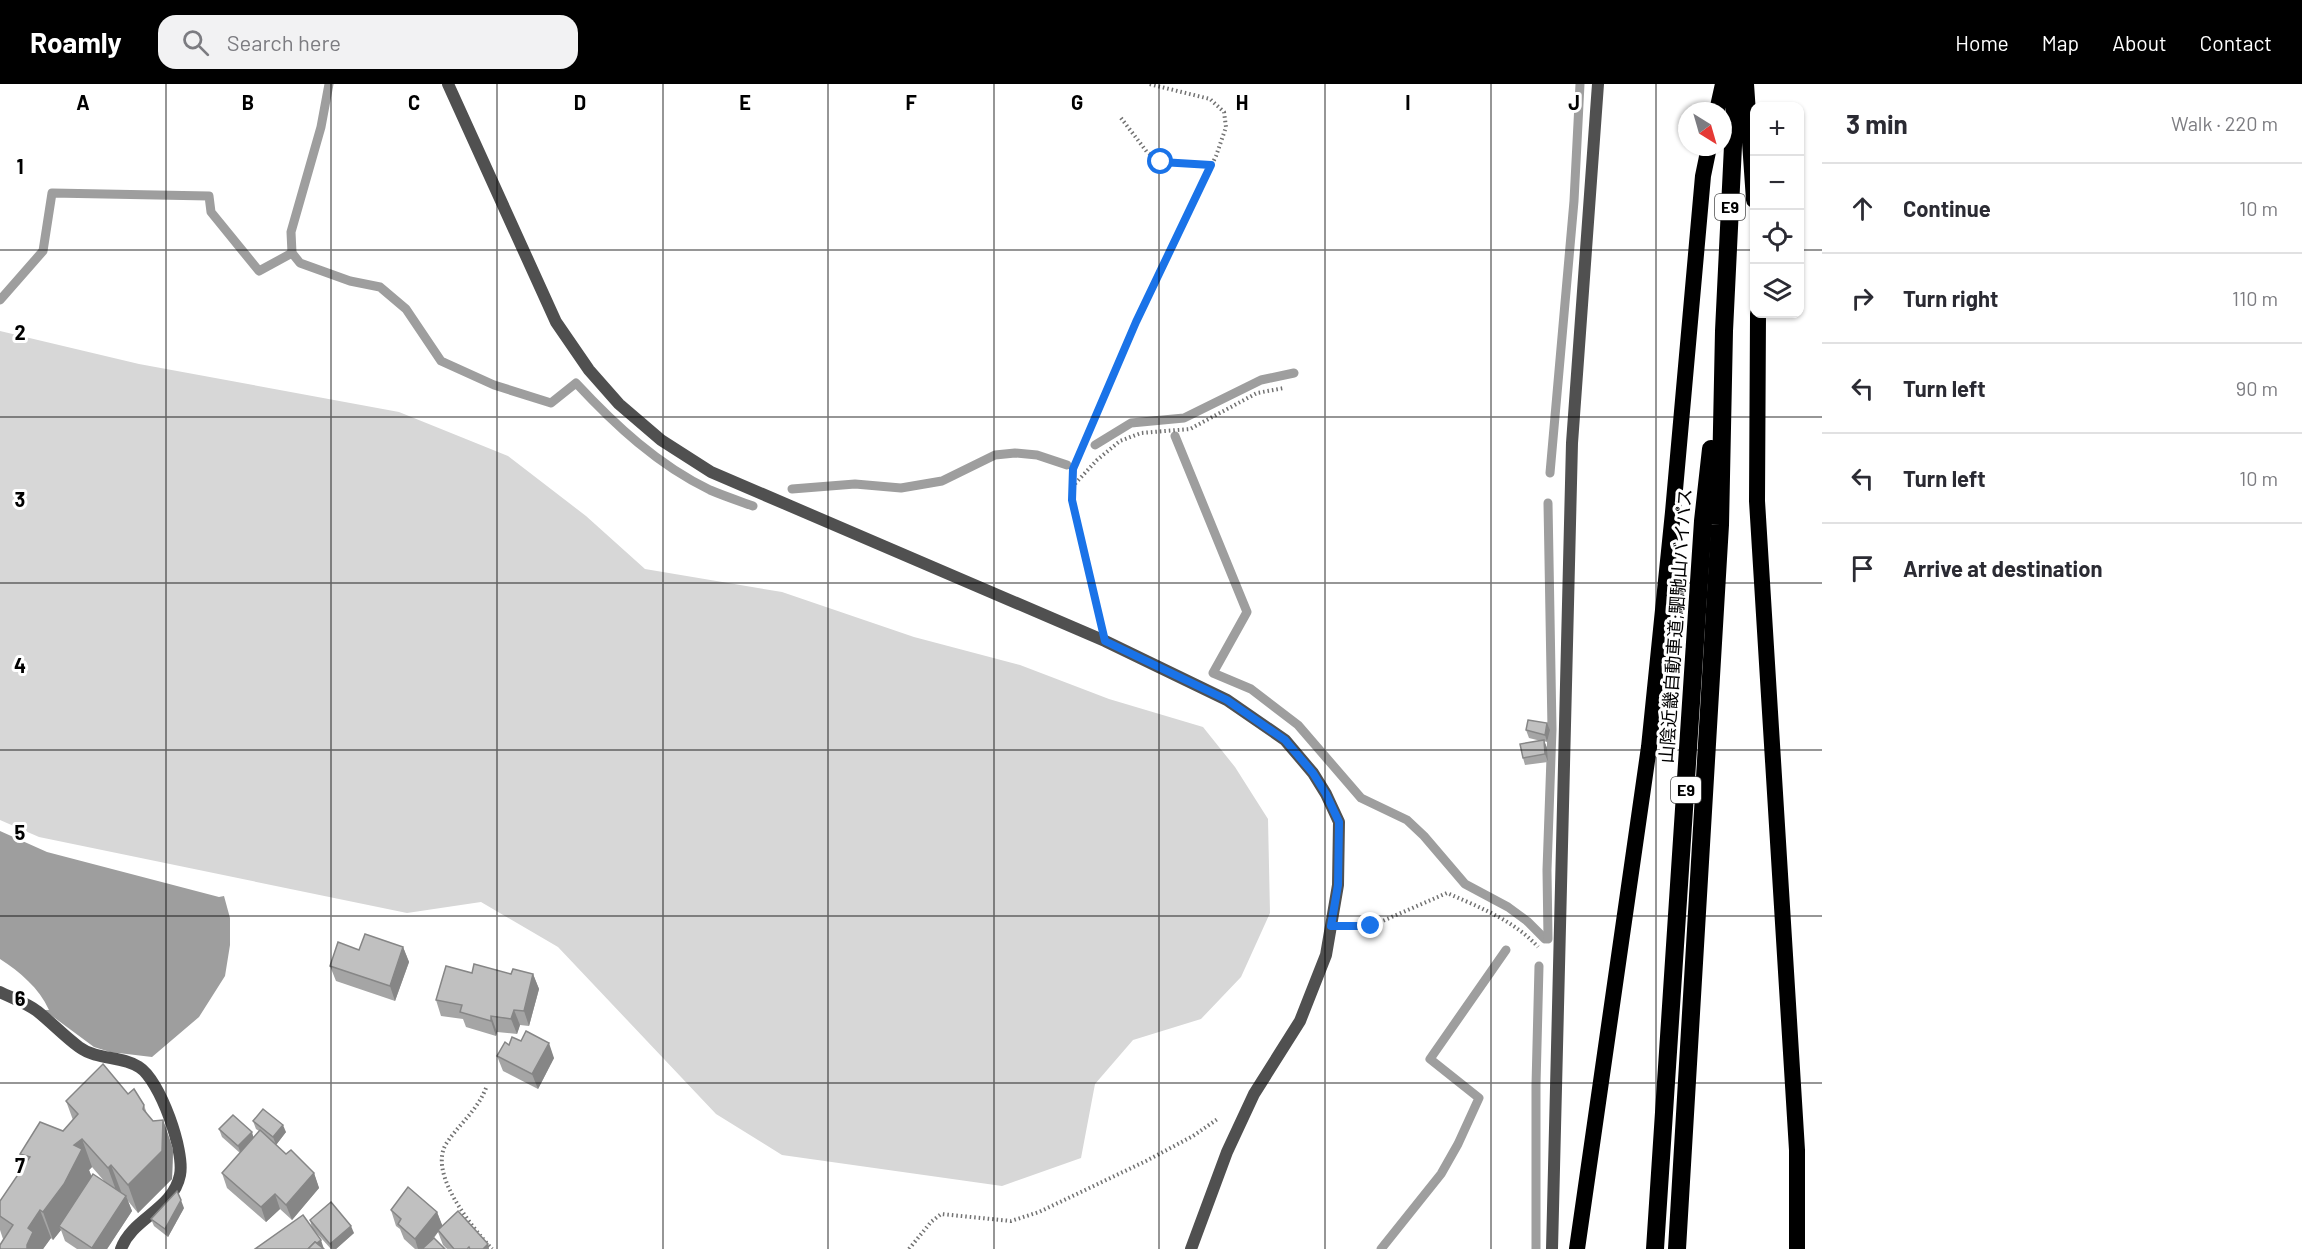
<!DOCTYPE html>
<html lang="en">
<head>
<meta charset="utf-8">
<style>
	body { margin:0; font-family:Barlow,"Noto Sans JP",sans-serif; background:#f2f2f3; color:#2b2b33 }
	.controls { position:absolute; right:18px; top:18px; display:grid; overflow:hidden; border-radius:12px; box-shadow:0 2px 4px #0004 }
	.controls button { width:54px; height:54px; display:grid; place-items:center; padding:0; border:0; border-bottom:2px solid #e1e1e2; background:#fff; color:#2b2b33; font:30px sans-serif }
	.compass { position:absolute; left:1678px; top:18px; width:54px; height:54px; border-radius:50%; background:#fff; box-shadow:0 2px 4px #0004; rotate:143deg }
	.stop { position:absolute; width:18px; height:18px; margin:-14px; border:4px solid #1a73e8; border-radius:50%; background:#fff }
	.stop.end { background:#1a73e8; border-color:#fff; box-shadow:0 2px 6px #0008 }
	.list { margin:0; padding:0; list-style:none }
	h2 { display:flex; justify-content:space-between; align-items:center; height:78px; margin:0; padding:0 24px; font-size:26px }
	h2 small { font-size:20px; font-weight:400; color:#7c7c81 }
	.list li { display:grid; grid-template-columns:39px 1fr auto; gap:18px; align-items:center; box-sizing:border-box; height:90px; padding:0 24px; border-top:2px solid #e1e1e2 }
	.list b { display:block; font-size:22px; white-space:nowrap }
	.list em { font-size:20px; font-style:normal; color:#7c7c81 }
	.icon { flex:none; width:33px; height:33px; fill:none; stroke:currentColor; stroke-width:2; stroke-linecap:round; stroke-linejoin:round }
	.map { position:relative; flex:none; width:1822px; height:1165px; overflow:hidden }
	header { display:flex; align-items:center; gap:36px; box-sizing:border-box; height:84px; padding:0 30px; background:#000; color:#fff }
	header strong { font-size:28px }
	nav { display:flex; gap:33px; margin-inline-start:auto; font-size:21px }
	.search { width:420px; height:54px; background:#f2f2f3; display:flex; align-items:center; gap:15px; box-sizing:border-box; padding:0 21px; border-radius:18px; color:#7c7c81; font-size:22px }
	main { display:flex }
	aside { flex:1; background:#fff }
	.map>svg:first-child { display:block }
</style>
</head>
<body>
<header>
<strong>Roamly</strong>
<div class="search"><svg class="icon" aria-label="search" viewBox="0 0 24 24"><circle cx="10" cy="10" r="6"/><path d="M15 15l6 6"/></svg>Search here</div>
<nav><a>Home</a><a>Map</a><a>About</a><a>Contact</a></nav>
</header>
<main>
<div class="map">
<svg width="1822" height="1165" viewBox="0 0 1822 1165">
	<rect width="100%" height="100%" fill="#fff"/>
	<polygon fill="#d7d7d7" points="0,247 139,280 399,328 508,372 586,432 645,485 782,508 914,553 1020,581 1109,615 1203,643 1235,683 1268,735 1270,829 1241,893 1201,935 1133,956 1095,1000 1081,1074 1002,1102 782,1071 716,1030 558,863 481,818 407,829 39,753 0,736"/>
	<path fill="#9e9e9e" d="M 0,747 L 47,768 L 219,813 L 224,812 L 230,834 L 230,861 L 225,892 L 199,933 L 152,973 L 110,968 L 94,963 L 44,926 L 49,926 C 39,904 20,888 0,875 Z"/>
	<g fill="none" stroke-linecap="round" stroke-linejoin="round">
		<g stroke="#9e9e9e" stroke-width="9">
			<path d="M 329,0 L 321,43 L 291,148 L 292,169 L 300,179 L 350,197 L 380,203 L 406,225 L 441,277 L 494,301 L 551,319 L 576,299 C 615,341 658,381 710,406 C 724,412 739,417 753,422"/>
			<polyline points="0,216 43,167 52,109 209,112 211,128 259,187 292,169"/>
			<polyline points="1175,352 1247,528 1213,589 1251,605 1298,641 1361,714 1407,736 1424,752 1465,800 1508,823 1527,837 1545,855"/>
			<polyline points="1095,361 1131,339 1184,334 1261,296 1294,289"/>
			<polyline points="1550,389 1574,117 1580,0"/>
			<polyline points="792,405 855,400 901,404 942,397 995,371 1015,369 1037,371 1067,381"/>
			<polyline points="1548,419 1552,645 1547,786 1548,855"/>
			<polyline points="1381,1165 1441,1090 1458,1060 1479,1014 1430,975 1506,866"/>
			<polyline points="1536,1165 1536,1001 1539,882"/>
		</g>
		<g stroke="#727272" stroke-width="4" stroke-dasharray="1.5 3" stroke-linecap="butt">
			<polyline points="1121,34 1147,68 1161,78 1211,81"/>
			<polyline points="1072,403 1097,376 1120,357 1141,349 1190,345 1257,309 1284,304"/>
			<polyline points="1100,533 1072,416 1073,385 1136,238 1216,72 1226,43 1224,28 1210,15 1149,0"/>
			<path d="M 1353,842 L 1371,842 L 1447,809 C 1479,823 1515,837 1538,863"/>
			<path d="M 486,1004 C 477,1027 459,1040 446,1060 C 428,1090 472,1143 492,1165"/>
			<polyline points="909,1165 931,1138 941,1130 1011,1137 1039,1128 1146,1077 1193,1052 1219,1034"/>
		</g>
		<g stroke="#505050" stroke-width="12">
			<polyline points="448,0 556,238 589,286 619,320 661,356 711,388 1105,557 1227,616 1285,656 1313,689 1326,710 1339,738 1338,801 1326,871 1300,937 1254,1010 1227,1068 1191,1165"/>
			<path d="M 0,908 C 12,914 26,919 37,927 C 51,938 64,952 79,963 C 98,977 121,971 139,983 C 160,996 185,1067 180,1091 C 173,1126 132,1134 121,1165"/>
			<polyline points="1552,1165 1572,359 1598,0"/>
		</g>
		<g stroke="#000" stroke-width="16">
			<polyline points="1746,0 1754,116"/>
			<polyline points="1717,27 1723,0"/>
			<polyline points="1758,230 1757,417 1797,1066 1797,1165"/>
			<polyline points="1577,1165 1649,663 1673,428 1703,92 1709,63"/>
		</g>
		<g stroke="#000" stroke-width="18">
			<polyline points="1655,1165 1703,437 1711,365"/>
			<polyline points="1677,1165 1720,441 1724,247 1736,0"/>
		</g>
	</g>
	<g fill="#a5a5a5" fill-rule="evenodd">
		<polygon points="1547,639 1550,646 1547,658 1544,657 1547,664 1548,678 1525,681 1523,674 1541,657 1529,654 1526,646"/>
		<polygon points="403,863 409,878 395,917 336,897 330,882"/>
		<polygon points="472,889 533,890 539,905 529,942 520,941 517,950 497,948 496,952 466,943 463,935 441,932 436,916"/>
		<polygon points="521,957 554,974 538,1005 503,987 497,972 509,961"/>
		<path d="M 128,1010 L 144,1021 L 147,1030 L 153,1037 L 163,1036 L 173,1065 L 172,1095 L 138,1129 L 128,1117 L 132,1127 L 107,1165 L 77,1165 L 65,1157 L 61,1146 L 53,1156 L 51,1154 L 43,1165 L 0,1165 L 3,1155 L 0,1146 L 0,1117 L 24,1082 L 20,1070 L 63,1047 L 73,1036 L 66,1017 ZM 92,1083 L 105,1098 L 92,1093 L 89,1086 Z"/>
		<polygon points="253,1037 286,1048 276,1061 286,1070 314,1089 319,1104 292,1136 280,1125 266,1138 227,1104 222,1089 240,1069 222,1053 219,1045 254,1053 259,1047 256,1045"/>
		<polygon points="184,1124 168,1153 154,1142 151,1135"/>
		<polygon points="391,1126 437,1128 442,1142 489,1165 447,1165 443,1161 438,1148 434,1154 445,1165 415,1165 404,1155 400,1145 396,1142"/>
		<polygon points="310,1136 354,1149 336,1165 331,1165 312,1144"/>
	</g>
	<g fill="#868686">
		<polygon points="1547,639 1550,646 1547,658 1545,651"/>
		<polygon points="1544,656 1547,664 1548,678 1545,670"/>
		<polygon points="403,863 409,878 395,917 390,902"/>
		<polygon points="533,890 539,905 529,942 524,927"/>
		<polygon points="514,926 520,941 517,950 511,935"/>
		<polygon points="491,932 497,948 496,952 491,937"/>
		<polygon points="549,959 554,974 538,1005 532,990"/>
		<polygon points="163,1036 173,1065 172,1095 138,1129 128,1101"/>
		<polygon points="283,1041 286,1048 276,1061 273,1053"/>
		<polygon points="252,1048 254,1055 241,1070 238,1062"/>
		<polygon points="82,1055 92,1083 89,1086 92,1094 59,1142 61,1146 53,1156 43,1128 74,1061"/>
		<polygon points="111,1081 122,1110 118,1112 108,1084"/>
		<polygon points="314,1089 319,1104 292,1136 286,1121"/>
		<polygon points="275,1110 280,1125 266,1138 261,1123"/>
		<polygon points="126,1112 132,1127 107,1165 93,1165 92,1164"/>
		<polygon points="181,1116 184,1124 168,1153 165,1145"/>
		<polygon points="40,1126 51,1154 43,1165 27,1165 28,1144"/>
		<polygon points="437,1128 443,1143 438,1146 438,1148 424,1165 418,1165 415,1155"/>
		<polygon points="351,1142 354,1149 336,1165 332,1165 330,1160"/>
		<polygon points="321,1156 324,1165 309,1165"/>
		<polygon points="488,1160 489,1165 483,1165"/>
	</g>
	<g fill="#c0c0c0" stroke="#868686" stroke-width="1.5">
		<polygon points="1528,636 1547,639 1545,651 1526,646"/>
		<polygon points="1544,656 1545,670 1523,674 1520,660"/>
		<polygon points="365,850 403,863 390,902 330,882 338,858 359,866"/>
		<polygon points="474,880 511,890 513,885 533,890 524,927 514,926 511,935 491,932 491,937 460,928 462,921 436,916 446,882 472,889"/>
		<polygon points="526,947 549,959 532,990 497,972 505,958 509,961 512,953 521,957"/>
		<polygon points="103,980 128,1010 134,1005 144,1021 143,1025 153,1037 163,1036 162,1067 128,1101 111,1081 108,1084 82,1055 74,1061 82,1065 64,1100 43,1128 40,1126 28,1144 33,1148 27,1161 27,1165 0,1165 0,1161 13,1141 0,1132 0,1117 30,1073 20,1070 40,1038 63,1047 78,1030 66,1017"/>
		<polygon points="263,1025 283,1041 273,1053 253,1037"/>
		<polygon points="233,1031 252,1048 238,1062 219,1045"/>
		<polygon points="260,1046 286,1070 291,1066 314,1089 286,1121 275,1110 261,1123 222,1089"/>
		<polygon points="93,1090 126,1112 92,1164 59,1142"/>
		<polygon points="408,1103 437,1128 415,1155 398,1140 401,1135 391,1126"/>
		<polygon points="177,1107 181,1116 165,1145 151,1135"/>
		<polygon points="331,1118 351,1142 330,1160 310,1136"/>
		<polygon points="458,1127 488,1160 483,1165 470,1165 469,1163 467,1165 454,1165 438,1146"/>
		<polygon points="303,1131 321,1156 317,1159 315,1158 308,1165 255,1165"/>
		<polygon points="434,1154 445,1165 422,1165"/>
		<polygon points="315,1158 324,1165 308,1165"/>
	</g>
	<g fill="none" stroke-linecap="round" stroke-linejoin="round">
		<polyline stroke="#1a73e8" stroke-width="8" points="1161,78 1211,81 1136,238 1073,385 1072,416 1105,557 1227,616 1285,656 1313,689 1326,710 1339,738 1338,801 1331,842 1371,842"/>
	</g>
	<path fill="none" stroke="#000" stroke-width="1.5" stroke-opacity="0.55" d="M 166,0 L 166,1165M 331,0 L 331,1165M 497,0 L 497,1165M 663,0 L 663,1165M 828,0 L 828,1165M 994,0 L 994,1165M 1159,0 L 1159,1165M 1325,0 L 1325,1165M 1491,0 L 1491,1165M 1656,0 L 1656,1165M 0,166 L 1754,166M 1800,166 L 1822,166M 0,333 L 1822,333M 0,499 L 1822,499M 0,666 L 1822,666M 0,832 L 1822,832M 0,999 L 1822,999"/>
	<g text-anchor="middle" stroke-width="6" stroke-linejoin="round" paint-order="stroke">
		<g fill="#fff" stroke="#4c4c4c" stroke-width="1.5">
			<rect x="1715" y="110" width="30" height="26" rx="4.5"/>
			<rect x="1671" y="693" width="30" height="26" rx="4.5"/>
		</g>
		<g font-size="16" font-weight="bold" fill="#000">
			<text x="1730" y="129">E9</text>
			<text x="1686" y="712">E9</text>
		</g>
		<g font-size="18" fill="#000" stroke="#fff">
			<text transform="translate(1676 542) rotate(-86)" y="6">山陰近畿自動車道;駟馳山バイパス</text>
		</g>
	</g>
	<g font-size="20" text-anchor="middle" font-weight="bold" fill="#000" stroke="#fff" stroke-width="6" stroke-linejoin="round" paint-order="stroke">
		<text x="83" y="26">A</text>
		<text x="248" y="26">B</text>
		<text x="414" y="26">C</text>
		<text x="580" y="26">D</text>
		<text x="745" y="26">E</text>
		<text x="911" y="26">F</text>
		<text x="1077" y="26">G</text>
		<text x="1242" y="26">H</text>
		<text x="1408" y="26">I</text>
		<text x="1574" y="26">J</text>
		<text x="20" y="90">1</text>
		<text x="20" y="256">2</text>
		<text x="20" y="423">3</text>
		<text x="20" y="589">4</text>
		<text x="20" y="756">5</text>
		<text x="20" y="922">6</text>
		<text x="20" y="1089">7</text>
	</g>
</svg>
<div class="controls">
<button>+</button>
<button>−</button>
<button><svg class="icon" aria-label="locate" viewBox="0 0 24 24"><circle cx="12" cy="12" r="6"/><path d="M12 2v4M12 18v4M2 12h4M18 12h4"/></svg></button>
<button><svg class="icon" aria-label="layers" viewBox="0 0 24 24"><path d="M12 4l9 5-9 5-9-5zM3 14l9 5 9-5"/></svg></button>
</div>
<svg class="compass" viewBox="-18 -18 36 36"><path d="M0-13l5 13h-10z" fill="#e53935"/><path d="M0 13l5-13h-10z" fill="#7c7c81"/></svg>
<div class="stop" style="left:1161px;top:78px"></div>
<div class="stop end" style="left:1371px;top:842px"></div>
</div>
<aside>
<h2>3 min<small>Walk · 220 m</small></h2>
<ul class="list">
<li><svg class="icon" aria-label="ahead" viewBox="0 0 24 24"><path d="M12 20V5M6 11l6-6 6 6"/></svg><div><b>Continue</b></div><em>10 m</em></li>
<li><svg class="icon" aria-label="right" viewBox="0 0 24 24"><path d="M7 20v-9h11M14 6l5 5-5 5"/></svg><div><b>Turn right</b></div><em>110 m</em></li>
<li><svg class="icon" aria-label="left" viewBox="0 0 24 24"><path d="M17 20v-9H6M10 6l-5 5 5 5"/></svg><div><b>Turn left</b></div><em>90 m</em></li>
<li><svg class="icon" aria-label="left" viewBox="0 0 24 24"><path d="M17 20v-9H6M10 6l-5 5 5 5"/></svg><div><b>Turn left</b></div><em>10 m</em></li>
<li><svg class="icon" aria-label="arrive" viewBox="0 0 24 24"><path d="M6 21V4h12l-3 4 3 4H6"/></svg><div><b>Arrive at destination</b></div></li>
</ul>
</aside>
</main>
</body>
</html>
